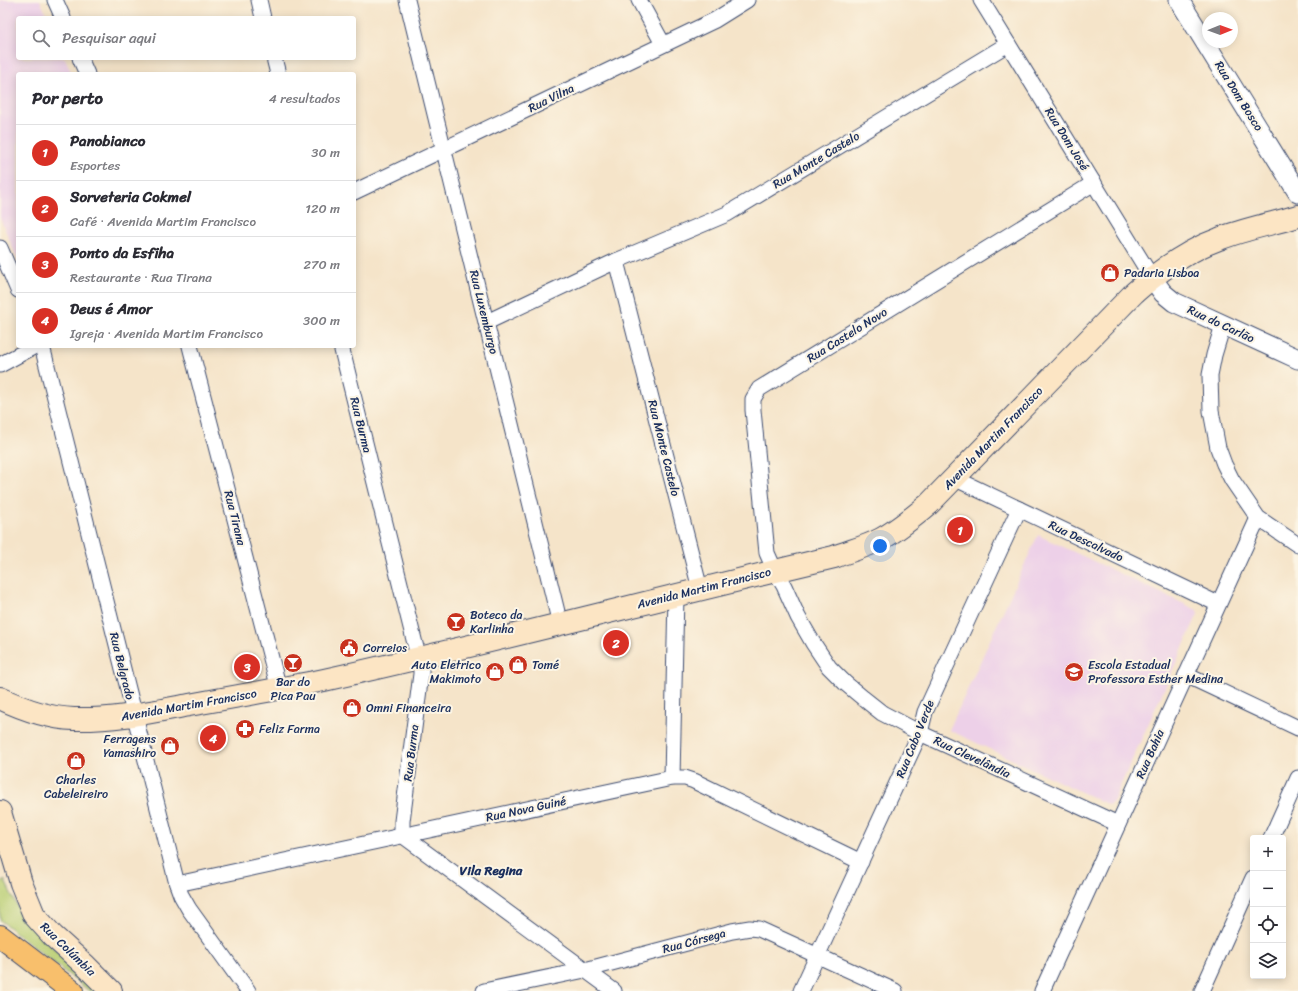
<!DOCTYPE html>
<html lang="pt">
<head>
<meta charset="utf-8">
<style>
	body { margin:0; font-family:Sriracha,sans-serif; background:#f2f2f3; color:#2b2b33 }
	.controls { position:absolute; right:12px; bottom:12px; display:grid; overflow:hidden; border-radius:4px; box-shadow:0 2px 10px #0003 }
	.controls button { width:36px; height:36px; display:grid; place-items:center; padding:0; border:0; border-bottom:1px solid #e1e1e2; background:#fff; color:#2b2b33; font:20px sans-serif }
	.compass { position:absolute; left:1202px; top:12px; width:36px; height:36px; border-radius:50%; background:#fff; box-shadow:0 2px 10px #0003; rotate:89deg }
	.you { position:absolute; left:880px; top:546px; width:14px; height:14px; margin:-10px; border:3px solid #fff; border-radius:50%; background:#1a73e8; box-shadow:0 0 0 6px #1a73e833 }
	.badge { display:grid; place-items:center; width:26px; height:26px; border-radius:50%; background:#d93025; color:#fff; font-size:13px; font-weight:700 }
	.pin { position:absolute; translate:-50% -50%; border:2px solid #fff; box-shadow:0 1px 4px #0006 }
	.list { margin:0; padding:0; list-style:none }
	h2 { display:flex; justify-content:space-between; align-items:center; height:52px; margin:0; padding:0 16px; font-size:17px }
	h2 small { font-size:13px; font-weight:400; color:#7c7c81 }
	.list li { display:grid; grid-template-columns:26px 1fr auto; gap:12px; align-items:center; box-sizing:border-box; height:56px; padding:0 16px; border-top:1px solid #e1e1e2 }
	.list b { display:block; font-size:15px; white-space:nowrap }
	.list p { margin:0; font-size:13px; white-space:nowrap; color:#7c7c81 }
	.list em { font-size:13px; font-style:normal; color:#7c7c81 }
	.icon { flex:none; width:22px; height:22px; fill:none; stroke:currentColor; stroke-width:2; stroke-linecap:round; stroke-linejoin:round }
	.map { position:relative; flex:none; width:1298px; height:991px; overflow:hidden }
	.search { position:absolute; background:#fff; box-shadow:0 2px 10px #0003; left:16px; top:16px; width:340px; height:44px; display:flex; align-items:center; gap:10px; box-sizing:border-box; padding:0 14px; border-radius:4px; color:#7c7c81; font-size:15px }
	.panel { position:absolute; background:#fff; box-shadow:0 2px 10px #0003; left:16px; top:72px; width:340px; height:276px; border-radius:4px }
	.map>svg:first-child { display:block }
</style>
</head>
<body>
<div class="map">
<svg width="1298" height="991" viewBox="0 0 1298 991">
	<rect width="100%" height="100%" fill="#fcf5e5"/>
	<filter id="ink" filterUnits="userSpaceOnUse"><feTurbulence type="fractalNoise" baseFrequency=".025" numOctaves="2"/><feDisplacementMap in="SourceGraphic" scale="8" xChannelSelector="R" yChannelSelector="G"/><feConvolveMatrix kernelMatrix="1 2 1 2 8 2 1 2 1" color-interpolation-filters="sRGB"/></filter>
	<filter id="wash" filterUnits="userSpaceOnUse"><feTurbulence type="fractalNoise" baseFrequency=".012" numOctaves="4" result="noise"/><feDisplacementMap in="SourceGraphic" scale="16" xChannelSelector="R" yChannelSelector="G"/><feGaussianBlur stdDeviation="0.9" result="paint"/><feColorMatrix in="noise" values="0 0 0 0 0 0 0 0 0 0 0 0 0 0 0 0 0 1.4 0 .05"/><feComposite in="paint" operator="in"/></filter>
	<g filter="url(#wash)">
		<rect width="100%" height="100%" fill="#f5e4c9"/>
		<g fill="#edd0e8">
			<polygon points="0,0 40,0 48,18 18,18 18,58 65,58 72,74 18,74 18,260 0,218"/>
			<polygon points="1038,535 1197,610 1198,614 1113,802 1109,805 949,730"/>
		</g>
		<polygon fill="#b8cd71" stroke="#6a7e68" points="4,879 19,910 31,927 99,991 89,991 0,920 0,884"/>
	</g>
	<g filter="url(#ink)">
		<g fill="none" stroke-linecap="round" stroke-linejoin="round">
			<defs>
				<g id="minor">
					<polyline points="55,0 63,18"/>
					<polyline points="259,0 263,18"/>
					<polyline points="407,0 560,624"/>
					<polyline points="639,0 663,44"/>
					<polyline points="981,0 1152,278"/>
					<polyline points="80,58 87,74"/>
					<polyline points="274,58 278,74"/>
					<polyline points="1094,183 759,389 753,399 753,410 767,553 775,571 784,586 798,617 813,643 829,667 845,683 863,698 882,713 920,733 1118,824"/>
					<polyline points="354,192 715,20 747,0"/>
					<polyline points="0,248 18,290"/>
					<polyline points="616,261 700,589"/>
					<polyline points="487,322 616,261 727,214 1008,44"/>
					<polyline points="1223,325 1214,355 1210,375 1211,411 1218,448 1224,464 1232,480 1258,518 1298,545"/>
					<polyline points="42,346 177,884 181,895 189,909 248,991"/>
					<polyline points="190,346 279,689"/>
					<polyline points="341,346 421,668 421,674 402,821 402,835 614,991"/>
					<polyline points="0,365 35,346"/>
					<polyline points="954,478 1218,604"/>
					<polyline points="1186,675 1298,728"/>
					<polyline points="672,778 676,595"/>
					<polyline points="1271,838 1298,778"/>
					<polyline points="177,884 672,778 685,778 694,781 861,862"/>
					<polyline points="484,991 585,970 732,931 750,928 759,929 895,991"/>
					<polyline points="801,991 920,733 925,712 1019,509"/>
					<polyline points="1042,991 1258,518"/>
					<polyline points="1202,991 1253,878"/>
				</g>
				<g id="tertiary">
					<polyline points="1179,0 1298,193"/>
					<polyline points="1152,278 1163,293 1174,302 1298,359"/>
				</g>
				<g id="secondary">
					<path d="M 0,698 C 23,709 49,718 74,719 C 113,720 151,712 189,705 C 234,697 279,689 324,680 C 495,642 664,597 834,557 C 849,551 866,547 881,539 C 898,530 913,517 929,504 L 1134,293 C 1159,271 1188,250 1219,239 C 1244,229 1272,224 1298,216"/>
					<polyline points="0,812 21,883 34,915 53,936 86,966 111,991"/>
				</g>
				<polyline id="primary" points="0,936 72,991"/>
			</defs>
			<use href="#minor" stroke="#3c4a6e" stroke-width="17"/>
			<use href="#tertiary" stroke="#3c4a6e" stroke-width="21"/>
			<use href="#secondary" stroke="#3c4a6e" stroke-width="24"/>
			<use href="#primary" stroke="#3c4a6e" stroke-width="24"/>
			<use href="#minor" stroke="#fff" stroke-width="15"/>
			<use href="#tertiary" stroke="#fff" stroke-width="19"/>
			<use href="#secondary" stroke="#fce5c4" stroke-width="22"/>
			<use href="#primary" stroke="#f8bf6c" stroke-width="22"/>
		</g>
	</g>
	<defs>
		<symbol id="shop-disc" viewBox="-11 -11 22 22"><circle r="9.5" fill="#c8321e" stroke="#fcf5e5"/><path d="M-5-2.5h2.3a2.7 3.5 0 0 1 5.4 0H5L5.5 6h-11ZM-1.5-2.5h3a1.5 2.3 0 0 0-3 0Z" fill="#fff"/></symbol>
		<symbol id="bar-disc" viewBox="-11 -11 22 22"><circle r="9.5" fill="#c8321e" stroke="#fcf5e5"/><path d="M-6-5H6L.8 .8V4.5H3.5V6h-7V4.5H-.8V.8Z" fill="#fff"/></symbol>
		<symbol id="civic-disc" viewBox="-11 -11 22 22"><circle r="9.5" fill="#c8321e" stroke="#fcf5e5"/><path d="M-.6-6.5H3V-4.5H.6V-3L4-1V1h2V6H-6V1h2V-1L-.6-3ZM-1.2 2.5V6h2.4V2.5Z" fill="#fff"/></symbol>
		<symbol id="school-disc" viewBox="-11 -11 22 22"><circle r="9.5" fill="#c8321e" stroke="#fcf5e5"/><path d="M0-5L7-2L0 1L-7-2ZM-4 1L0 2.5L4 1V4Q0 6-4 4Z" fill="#fff"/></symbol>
		<symbol id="pharmacy-disc" viewBox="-11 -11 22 22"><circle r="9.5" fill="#c8321e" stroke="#fcf5e5"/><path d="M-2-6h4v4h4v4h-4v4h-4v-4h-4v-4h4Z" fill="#fff"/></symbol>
	</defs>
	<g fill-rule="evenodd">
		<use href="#shop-disc" x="1099" y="262" width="22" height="22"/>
		<use href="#bar-disc" x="445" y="611" width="22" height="22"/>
		<use href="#civic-disc" x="338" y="637" width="22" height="22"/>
		<use href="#bar-disc" x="282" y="652" width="22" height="22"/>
		<use href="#shop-disc" x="507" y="654" width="22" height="22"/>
		<use href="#shop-disc" x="484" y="661" width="22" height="22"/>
		<use href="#school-disc" x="1063" y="661" width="22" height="22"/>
		<use href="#shop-disc" x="341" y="697" width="22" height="22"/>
		<use href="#pharmacy-disc" x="234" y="718" width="22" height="22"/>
		<use href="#shop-disc" x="159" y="735" width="22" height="22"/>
		<use href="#shop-disc" x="65" y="750" width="22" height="22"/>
	</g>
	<g text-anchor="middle" stroke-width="4" stroke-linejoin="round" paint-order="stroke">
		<g font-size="12" fill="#1b2f5e" stroke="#fcf5e5">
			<text transform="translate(1239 96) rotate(58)" y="4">Rua Dom Bosco</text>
			<text transform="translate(551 98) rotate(-26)" y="4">Rua Vilna</text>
			<text transform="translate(1067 139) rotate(58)" y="4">Rua Dom José</text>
			<text transform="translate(816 160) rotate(-31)" y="4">Rua Monte Castelo</text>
			<text transform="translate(484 312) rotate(76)" y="4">Rua Luxemburgo</text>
			<text transform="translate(1221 324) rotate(25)" y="4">Rua do Carlão</text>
			<text transform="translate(847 335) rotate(-32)" y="4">Rua Castelo Novo</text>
			<text transform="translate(361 425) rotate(76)" y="4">Rua Burma</text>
			<text transform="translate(993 438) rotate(-46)" y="4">Avenida Martim Francisco</text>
			<text transform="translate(664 448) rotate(76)" y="4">Rua Monte Castelo</text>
			<text transform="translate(235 518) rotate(76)" y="4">Rua Tirana</text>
			<text transform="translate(1086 541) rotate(25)" y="4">Rua Descalvado</text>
			<text transform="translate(704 588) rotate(-14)" y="4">Avenida Martim Francisco</text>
			<text transform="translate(122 666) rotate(76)" y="4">Rua Belgrado</text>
			<text transform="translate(189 705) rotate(-10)" y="4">Avenida Martim Francisco</text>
			<text transform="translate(915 739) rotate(-68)" y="4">Rua Cabo Verde</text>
			<text transform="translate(411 753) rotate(-83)" y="4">Rua Burma</text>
			<text transform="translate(1150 754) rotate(-66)" y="4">Rua Bahia</text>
			<text transform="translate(972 757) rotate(25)" y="4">Rua Clevelândia</text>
			<text transform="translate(526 809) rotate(-12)" y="4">Rua Nova Guiné</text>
			<text transform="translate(694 941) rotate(-15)" y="4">Rua Córsega</text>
			<text transform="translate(68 949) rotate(44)" y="4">Rua Colúmbia</text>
		</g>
		<g font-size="12" fill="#1b2f5e" stroke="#fcf5e5" text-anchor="start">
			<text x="1124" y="277">Padaria Lisboa</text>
			<text x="470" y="619">Boteco da<tspan x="470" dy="14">Karlinha</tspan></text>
			<text x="363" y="652">Correios</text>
			<text x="481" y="669" text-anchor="end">Auto Eletrico<tspan x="481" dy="14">Makimoto</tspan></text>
			<text x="532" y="669">Tomé</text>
			<text x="1088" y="669">Escola Estadual<tspan x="1088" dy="14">Professora Esther Medina</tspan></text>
			<text x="293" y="686" text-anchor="middle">Bar do<tspan x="293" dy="14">Pica Pau</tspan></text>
			<text x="366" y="712">Omni Financeira</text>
			<text x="259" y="733">Feliz Farma</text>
			<text x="156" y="743" text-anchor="end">Ferragens<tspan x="156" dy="14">Yamashiro</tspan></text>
			<text x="76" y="784" text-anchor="middle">Charles<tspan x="76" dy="14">Cabeleireiro</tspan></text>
		</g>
		<g font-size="13" font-weight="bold" fill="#1b2f5e" stroke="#fcf5e5">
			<text x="491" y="875">Vila Regina</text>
		</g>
	</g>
</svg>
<div class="controls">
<button>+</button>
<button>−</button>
<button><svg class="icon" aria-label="locate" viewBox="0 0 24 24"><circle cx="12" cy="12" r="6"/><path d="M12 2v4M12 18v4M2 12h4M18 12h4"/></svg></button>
<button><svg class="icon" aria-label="layers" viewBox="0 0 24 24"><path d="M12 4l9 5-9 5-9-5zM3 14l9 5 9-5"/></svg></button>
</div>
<svg class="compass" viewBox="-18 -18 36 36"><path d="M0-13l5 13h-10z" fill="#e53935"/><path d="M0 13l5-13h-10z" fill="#7c7c81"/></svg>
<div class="you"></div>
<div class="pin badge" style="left:960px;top:530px">1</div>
<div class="pin badge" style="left:616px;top:643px">2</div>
<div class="pin badge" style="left:247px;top:667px">3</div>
<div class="pin badge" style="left:213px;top:738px">4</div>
<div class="search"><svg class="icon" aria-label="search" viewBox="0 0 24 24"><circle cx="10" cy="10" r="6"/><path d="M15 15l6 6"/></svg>Pesquisar aqui</div>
<section class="panel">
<h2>Por perto<small>4 resultados</small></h2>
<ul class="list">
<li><span class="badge">1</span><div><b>Panobianco</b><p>Esportes</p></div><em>30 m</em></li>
<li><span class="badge">2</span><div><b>Sorveteria Cokmel</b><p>Café · Avenida Martim Francisco</p></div><em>120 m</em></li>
<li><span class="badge">3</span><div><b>Ponto da Esfiha</b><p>Restaurante · Rua Tirana</p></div><em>270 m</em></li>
<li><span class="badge">4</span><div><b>Deus é Amor</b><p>Igreja · Avenida Martim Francisco</p></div><em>300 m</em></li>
</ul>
</section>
</div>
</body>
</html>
